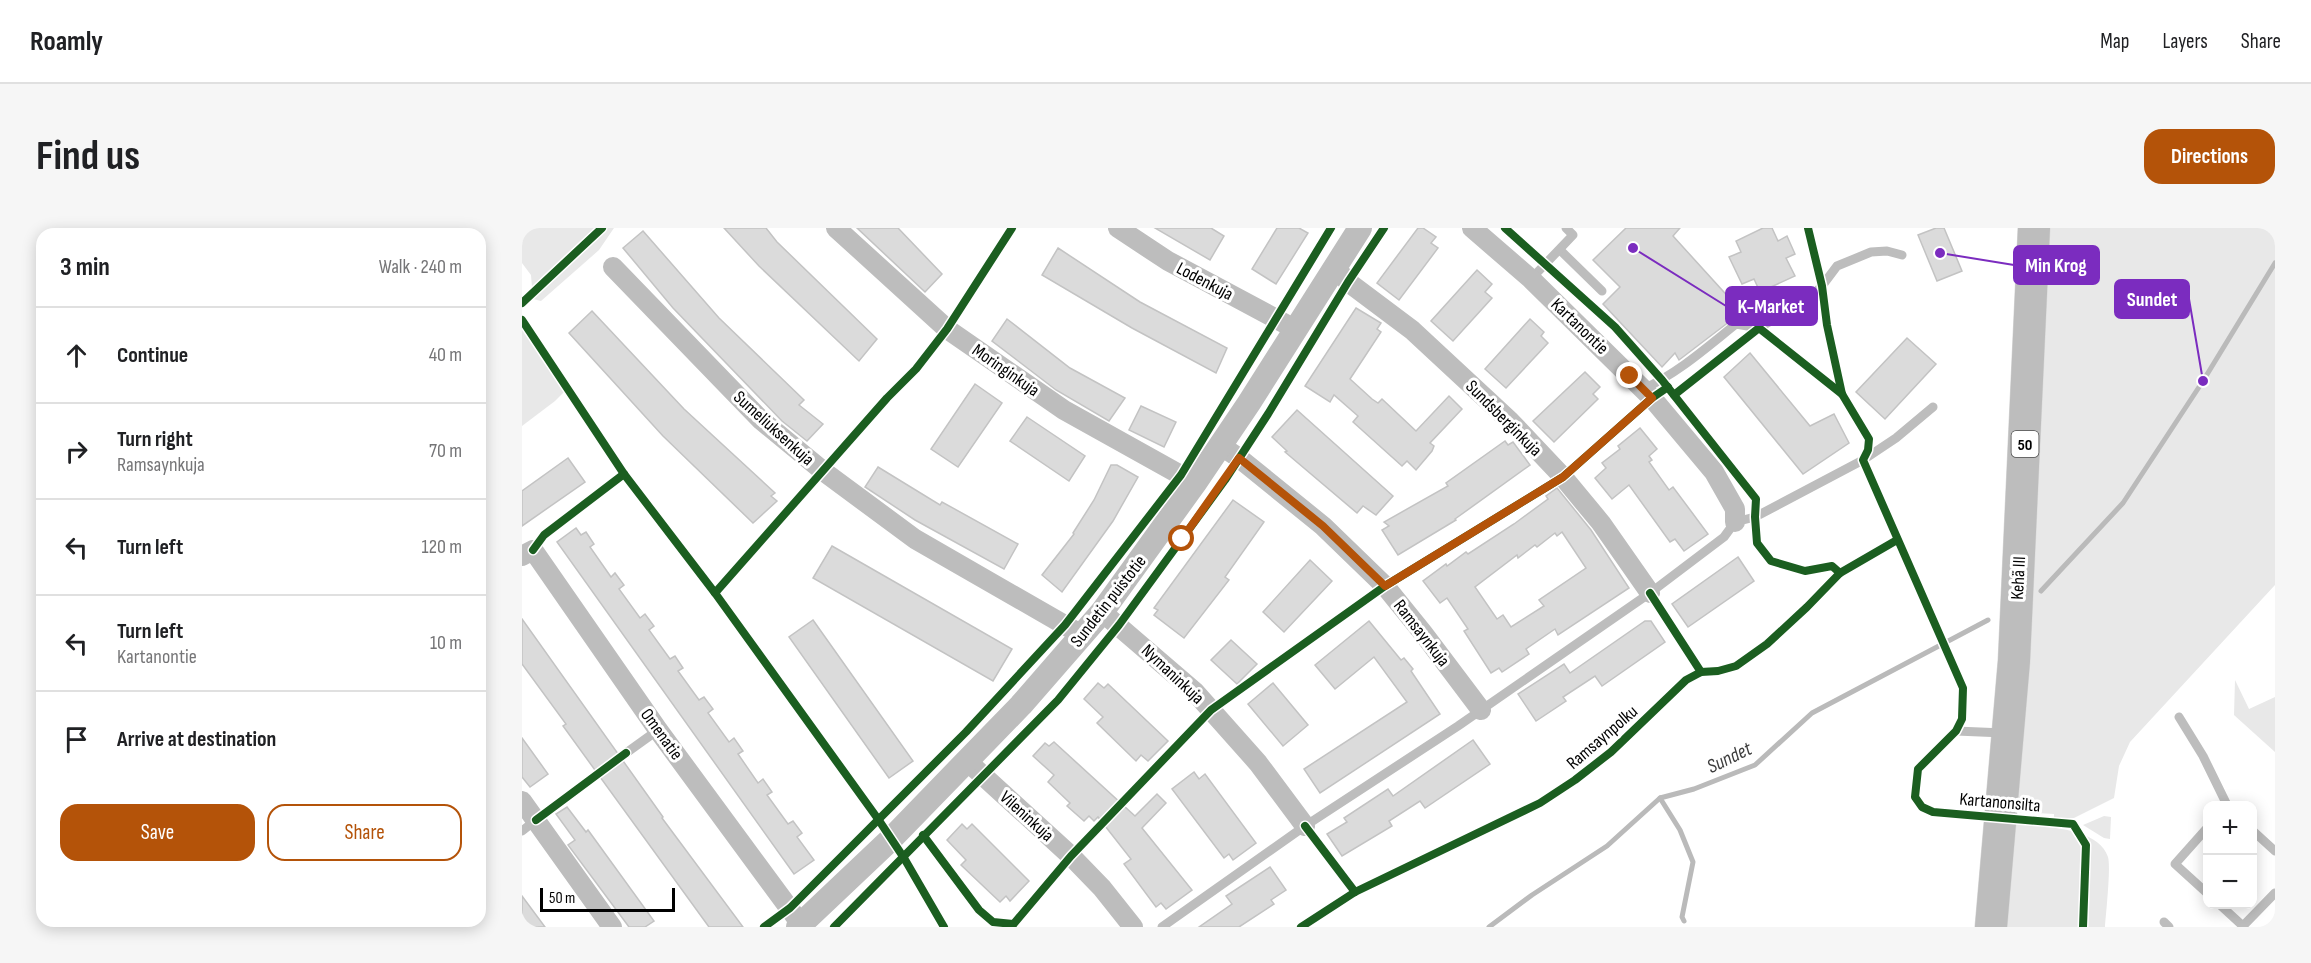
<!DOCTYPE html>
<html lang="en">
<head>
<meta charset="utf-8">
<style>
	body { margin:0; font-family:"Sofia Sans Condensed",sans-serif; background:#f6f6f6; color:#202124 }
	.controls { position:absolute; right:18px; bottom:18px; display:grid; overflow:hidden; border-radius:12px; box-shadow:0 3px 15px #0003 }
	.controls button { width:54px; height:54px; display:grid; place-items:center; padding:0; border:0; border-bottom:2px solid #e0e0e0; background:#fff; color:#202124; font:30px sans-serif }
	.scale { position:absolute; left:18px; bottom:15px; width:135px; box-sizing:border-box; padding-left:6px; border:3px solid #000; border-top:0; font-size:16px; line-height:21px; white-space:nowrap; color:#000; -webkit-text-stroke:4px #fff; paint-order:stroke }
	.stop { position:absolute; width:18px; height:18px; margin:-14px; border:4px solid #b45309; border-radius:50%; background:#fff }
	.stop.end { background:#b45309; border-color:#fff; box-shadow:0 2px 6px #0008 }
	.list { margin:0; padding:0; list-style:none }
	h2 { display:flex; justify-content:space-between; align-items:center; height:78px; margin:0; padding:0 24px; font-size:26px }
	h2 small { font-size:20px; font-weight:400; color:#757577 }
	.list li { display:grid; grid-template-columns:39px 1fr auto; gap:18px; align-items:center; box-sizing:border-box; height:96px; padding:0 24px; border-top:2px solid #e0e0e0 }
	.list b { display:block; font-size:22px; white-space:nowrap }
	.list p { margin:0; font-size:20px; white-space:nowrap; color:#757577 }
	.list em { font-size:20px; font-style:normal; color:#757577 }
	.actions { display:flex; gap:12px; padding:18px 24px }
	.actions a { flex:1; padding:14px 0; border:2px solid #b45309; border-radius:18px; text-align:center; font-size:21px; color:#b45309 }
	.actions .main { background:#b45309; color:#fff }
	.icon { flex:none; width:33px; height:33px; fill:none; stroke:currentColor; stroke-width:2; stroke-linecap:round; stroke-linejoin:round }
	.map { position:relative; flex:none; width:1753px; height:699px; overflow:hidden; border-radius:18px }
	header { display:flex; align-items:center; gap:36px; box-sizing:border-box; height:84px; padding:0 30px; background:#fff; border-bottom:2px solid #e0e0e0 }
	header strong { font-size:28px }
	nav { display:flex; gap:33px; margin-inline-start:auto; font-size:21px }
	.intro { display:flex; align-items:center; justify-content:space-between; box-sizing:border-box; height:144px; padding:0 36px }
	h1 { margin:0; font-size:42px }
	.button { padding:15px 27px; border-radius:18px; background:#b45309; color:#fff; font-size:21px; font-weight:700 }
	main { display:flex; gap:36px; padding:0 36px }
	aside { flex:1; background:#fff; border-radius:18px; box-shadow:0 3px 15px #0003 }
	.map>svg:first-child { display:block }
</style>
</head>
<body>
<header>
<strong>Roamly</strong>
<nav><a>Map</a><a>Layers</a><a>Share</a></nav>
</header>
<div class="intro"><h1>Find us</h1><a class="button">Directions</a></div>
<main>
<aside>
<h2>3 min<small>Walk · 240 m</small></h2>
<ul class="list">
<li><svg class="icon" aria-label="ahead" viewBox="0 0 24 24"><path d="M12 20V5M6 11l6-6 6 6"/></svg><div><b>Continue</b></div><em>40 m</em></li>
<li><svg class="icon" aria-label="right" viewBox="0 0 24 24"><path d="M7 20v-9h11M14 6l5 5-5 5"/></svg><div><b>Turn right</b><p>Ramsaynkuja</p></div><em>70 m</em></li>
<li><svg class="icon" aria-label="left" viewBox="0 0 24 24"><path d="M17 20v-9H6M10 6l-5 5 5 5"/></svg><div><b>Turn left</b></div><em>120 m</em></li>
<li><svg class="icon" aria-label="left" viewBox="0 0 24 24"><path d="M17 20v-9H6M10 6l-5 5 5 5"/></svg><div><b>Turn left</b><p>Kartanontie</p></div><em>10 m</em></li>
<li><svg class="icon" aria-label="arrive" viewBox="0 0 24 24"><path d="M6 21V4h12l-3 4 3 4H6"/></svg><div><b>Arrive at destination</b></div></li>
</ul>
<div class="actions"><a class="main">Save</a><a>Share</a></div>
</aside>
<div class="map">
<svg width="1753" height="699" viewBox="0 0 1753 699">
	<rect width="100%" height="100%" fill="#fff"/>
	<g fill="#e8e8e8">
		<polygon points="0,0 92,0 77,22 19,73 11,71 9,47 0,35"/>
		<polygon points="1527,0 1753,0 1753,357 1608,514 1597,538 1592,570 1552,590 1532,590 1532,586 1494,584"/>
		<polygon points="0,88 49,157 33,173 0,198"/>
		<polygon points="1713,452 1727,481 1753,469 1753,524 1712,487"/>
		<polygon points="1582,588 1589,589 1588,611 1582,610 1561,597"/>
		<path d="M 1493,596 C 1517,598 1577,599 1586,629 C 1589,639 1584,685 1583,699 L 1483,699 Z"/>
	</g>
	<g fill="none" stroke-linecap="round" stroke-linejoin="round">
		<g stroke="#bababa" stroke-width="5">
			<polyline points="1519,363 1601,275 1681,153 1753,35"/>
			<polyline points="1138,570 1158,602 1171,634 1160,689 1162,693"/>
			<polyline points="967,699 1010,667 1085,618 1138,570 1172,561 1233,537 1290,485 1466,392"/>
		</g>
	</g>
	<g fill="#dbdbdb" stroke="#c3c3c3" stroke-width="1.5" fill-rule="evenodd">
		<polygon points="202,0 244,0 255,14 355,111 337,133 237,38"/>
		<polygon points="335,0 376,0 420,46 403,64"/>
		<polygon points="633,0 689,0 702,8 688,32"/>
		<polygon points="755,0 777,0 786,5 754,56 730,41"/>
		<polygon points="896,0 901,0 914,9 909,15 916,20 877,72 855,55"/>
		<polygon points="1104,0 1158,0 1151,8 1220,84 1157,132 1153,125 1140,139 1081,76 1098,59 1071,32"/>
		<polygon points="1241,0 1250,0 1256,13 1265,8 1273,26 1264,30 1273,48 1238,64 1232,51 1220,56 1207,29 1219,24 1214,13"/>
		<polygon points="1414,0 1422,0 1440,43 1415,53 1396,7"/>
		<polygon points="121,3 197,90 282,172 277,177 301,196 285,213 260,193 151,80 101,20"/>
		<polygon points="536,20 618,74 705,120 694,145 610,100 520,47"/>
		<polygon points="955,42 970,56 963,64 970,70 931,113 909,93"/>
		<polygon points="834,80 859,95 855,101 859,104 828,151 850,171 856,175 860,171 894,203 927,168 940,181 908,215 912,218 910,223 894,242 885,233 880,238 831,194 836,188 812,167 808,174 783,158"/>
		<polygon points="70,83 162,181 253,265 249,268 255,273 231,295 141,208 47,105"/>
		<polygon points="485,91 548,140 603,170 587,193 534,162 470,113"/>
		<polygon points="1008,91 1022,104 1019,108 1026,115 984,160 963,141"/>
		<polygon points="1385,110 1414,136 1363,191 1334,164"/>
		<polygon points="1228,125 1288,198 1312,186 1327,215 1281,246 1202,149"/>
		<polygon points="1063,144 1078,159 1071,166 1076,171 1032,214 1011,193"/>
		<polygon points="453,156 480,175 436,239 409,221"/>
		<polygon points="619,178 654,194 642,219 607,202"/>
		<polygon points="775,182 871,268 854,287 841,278 835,285 763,224 765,223 750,209"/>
		<polygon points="505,189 563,228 547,253 488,213"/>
		<polygon points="1118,200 1135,221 1127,228 1130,232 1127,234 1147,262 1151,259 1186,306 1162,323 1153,311 1148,314 1107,257 1090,271 1073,250 1084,240 1080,235 1098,221 1096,218"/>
		<polygon points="983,213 986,217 991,214 1008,237 933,291 934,292 876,327 860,302 867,298 862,294 926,258 924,255"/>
		<polygon points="46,230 63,254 0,298 0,263"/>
		<polygon points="589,237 595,237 616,249 591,293 540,364 520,347 552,306 551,305 572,272"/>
		<polygon points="356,239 418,277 420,274 496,316 482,341 393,292 343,259"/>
		<path d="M 1035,260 L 1069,302 L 1107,360 L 1036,407 L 1033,401 L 1004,421 L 1007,426 L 980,444 L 977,440 L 969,445 L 942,403 L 946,401 L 925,370 L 918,375 L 901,353 L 924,336 L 925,338 L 944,324 L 946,326 L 992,296 L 1026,271 L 1024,268 ZM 1040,304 L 1064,340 L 1017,372 L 1022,378 L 989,399 L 981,387 L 975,391 L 953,359 L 995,327 L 996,330 L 1013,317 L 1015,319 L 1033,305 L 1035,308 Z"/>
		<polygon points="711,272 742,294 703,349 707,352 662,410 632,387 636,382 632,380"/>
		<polygon points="54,300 59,307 64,304 72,316 68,319 89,349 93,345 102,357 97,361 118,390 123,386 132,398 127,402 148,431 153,428 161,440 156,443 177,472 182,469 191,481 186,485 207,514 212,510 221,523 216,526 236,555 241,551 250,564 245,567 266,596 271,593 280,605 275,609 292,632 272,646 35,314"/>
		<polygon points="310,318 490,421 471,453 291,350"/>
		<polygon points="1216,329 1232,353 1166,399 1150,376"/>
		<polygon points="788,332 810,353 762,404 741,384"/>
		<polygon points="0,391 141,589 140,590 221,699 187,699 41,498 44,496 0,436"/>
		<polygon points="291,392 391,533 367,550 267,409"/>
		<polygon points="847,393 879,432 882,430 891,441 889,443 918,486 798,565 782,541 885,474 852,429 813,461 793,437"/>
		<polygon points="1123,393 1129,393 1143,414 1080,458 1073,448 1041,469 1044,473 1014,493 996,466 1042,436 1048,445"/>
		<polygon points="709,412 735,436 715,456 689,432"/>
		<polygon points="576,455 582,460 586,456 646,513 626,533 619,527 614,533 575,495 581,489 562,471"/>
		<polygon points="751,455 786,497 761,518 726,476"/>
		<polygon points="0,510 26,546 8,559 0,549"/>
		<polygon points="951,512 968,536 903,580 898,573 867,593 870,598 820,628 805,606 825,594 822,590 866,561 871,568"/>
		<polygon points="532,514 613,588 635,566 644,575 620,600 670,662 644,681 639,675 634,679 602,636 609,631 576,589 572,593 567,588 562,593 545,578 548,575 526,554 532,547 511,528 523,515 527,518"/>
		<polygon points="672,544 677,551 683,546 734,615 711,632 707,626 702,630 650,561"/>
		<polygon points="45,579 64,604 66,602 132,693 123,699 107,699 46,617 53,612 34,586"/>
		<polygon points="440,596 445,601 450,596 507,653 488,673 484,668 478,674 439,637 444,632 425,612"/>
		<polygon points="748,639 764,662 749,672 752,676 717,699 677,699 710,676 704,668"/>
		<polygon points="0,668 23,699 0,699"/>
	</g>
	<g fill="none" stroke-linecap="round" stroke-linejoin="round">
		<defs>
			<polyline id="trunk" points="1469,699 1492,433 1512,0"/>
		</defs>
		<use href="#trunk" stroke="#dbdbdb" stroke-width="33"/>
		<g stroke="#bdbdbd" stroke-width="9">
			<polyline points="1038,22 1080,63"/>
			<polyline points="1009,51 1051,7 1044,0"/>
			<path d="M 1121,161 C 1156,145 1184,120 1214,96 L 1237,100 L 1287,70 L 1300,58 L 1315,38 L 1349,24 L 1365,23 L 1380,27"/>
			<polyline points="1657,489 1681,528 1705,577"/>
			<polyline points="1434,503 1482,505"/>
			<polyline points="104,525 136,502"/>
			<polyline points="1686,599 1653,636 1686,666"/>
			<polyline points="1730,602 1753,623"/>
			<polyline points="0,603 14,592"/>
			<polyline points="1697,676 1721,698 1753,665"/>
			<polyline points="1642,694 1647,699"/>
			<polyline points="640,699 783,598 936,498 1128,365 1202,309 1213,294 1233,289 1341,232 1374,210 1411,179"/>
		</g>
		<g stroke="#bdbdbd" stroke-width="20">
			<polyline points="314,0 425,101 542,182 673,255"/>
			<polyline points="596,0 646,33 773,101"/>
			<polyline points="950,0 1009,51 1130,170 1192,244 1213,281 1213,294"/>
			<polyline points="91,39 239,192 301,243 393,311 560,407"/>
			<polyline points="813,39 826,54 890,102 988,193 1041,249 1079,295 1128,365"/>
			<polyline points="698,217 717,230 801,298 863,358 901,405 959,482"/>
			<polyline points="0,328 11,322 136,502 281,699"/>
			<polyline points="580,384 672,463 736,535 783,598"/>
			<polyline points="445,533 549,628 580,660 611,699"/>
			<polyline points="0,573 90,699"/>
		</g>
		<polyline stroke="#bdbdbd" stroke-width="24" points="276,699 369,611 499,477 580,384 673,255 727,175 838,0"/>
		<use href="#trunk" stroke="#bdbdbd" stroke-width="32"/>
		<defs>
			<g id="cycleway">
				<polyline points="983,0 1093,99 1140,152 1234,271 1233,289 1235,315 1249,333 1283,343 1310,338 1318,345"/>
				<polyline points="1286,0 1300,58 1305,97 1320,166 1347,211 1346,222 1341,232 1441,460 1440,491 1434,503 1396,541 1393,569 1400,579 1411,584 1551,596 1564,617 1561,699"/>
				<polyline points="0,75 80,0"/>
				<polyline points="0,92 102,246 193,365 356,591 382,630 422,699"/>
				<polyline points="1152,167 1237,100 1320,166"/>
				<polyline points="11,322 22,307 102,246"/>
				<polyline points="193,365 365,170 394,141 425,101 490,0"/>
				<polyline points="1128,365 1179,444"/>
				<polyline points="14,592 104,525"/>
				<polyline points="783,598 833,664"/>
				<polyline points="401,607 457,682 471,694 491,696"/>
				<polyline points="242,699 268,680 444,504 543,397 659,247 809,0"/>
				<polyline points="312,699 536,472 597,397 703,252 746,186 826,54 862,0"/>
				<polyline points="489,699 549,628 689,482 863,358 1041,249 1130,170 1146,159"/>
				<polyline points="779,699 833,664 1018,575 1053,552 1089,524 1164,452 1179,444 1196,443 1214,438 1245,416 1285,379 1318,345 1375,312"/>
			</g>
		</defs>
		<use href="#cycleway" stroke="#fff" stroke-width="11"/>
		<use href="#cycleway" stroke="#1b5e20" stroke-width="8"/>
	</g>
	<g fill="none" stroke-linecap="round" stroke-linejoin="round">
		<polyline stroke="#b45309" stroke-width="8" points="660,311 717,230 801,298 863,358 1041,249 1130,170 1108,148"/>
	</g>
	<g text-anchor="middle" stroke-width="6" stroke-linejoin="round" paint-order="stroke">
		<rect fill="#fff" stroke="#4c4c4c" stroke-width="1.5" x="1489.5" y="203" width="27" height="26" rx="4.5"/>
		<g font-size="16" font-weight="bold" fill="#000">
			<text x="1503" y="222">50</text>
		</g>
		<g font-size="18" fill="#000" stroke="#fff">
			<text transform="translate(683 53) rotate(28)" y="6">Lodenkuja</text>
			<text transform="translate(1058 98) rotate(44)" y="6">Kartanontie</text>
			<text transform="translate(484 142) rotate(35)" y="6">Moringinkuja</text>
			<text transform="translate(982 190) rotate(45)" y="6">Sundsberginkuja</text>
			<text transform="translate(252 200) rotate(42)" y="6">Sumeliuksenkuja</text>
			<text transform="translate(1496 350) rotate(-87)" y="6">Kehä III</text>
			<text transform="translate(586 373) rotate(-52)" y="6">Sundetin puistotie</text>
			<text transform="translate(900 405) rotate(52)" y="6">Ramsaynkuja</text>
			<text transform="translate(651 446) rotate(43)" y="6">Nymaninkuja</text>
			<text transform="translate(140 506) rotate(54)" y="6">Omenatie</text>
			<text transform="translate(1080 509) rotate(-41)" y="6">Ramsaynpolku</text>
			<text transform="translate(1478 574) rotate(5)" y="6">Kartanonsilta</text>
			<text transform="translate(505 588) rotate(42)" y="6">Vileninkuja</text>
		</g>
		<g font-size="20" font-style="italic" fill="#3d3d3d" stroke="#fff">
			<text transform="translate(1207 529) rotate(-26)" y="7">Sundet</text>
		</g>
	</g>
	<path fill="none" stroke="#7b2cbf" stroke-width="2" d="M1418 25L1492 37M1681 153L1667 71M1111 20L1204 78"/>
	<g fill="#7b2cbf" stroke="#fff" stroke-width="2">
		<circle cx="1418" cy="25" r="6"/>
		<circle cx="1681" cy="153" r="6"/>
		<circle cx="1111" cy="20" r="6"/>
	</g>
	<g fill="#7b2cbf" stroke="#7b2cbf" stroke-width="2">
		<rect x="1492" y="18" width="85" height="38" rx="6"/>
		<rect x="1593" y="52" width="74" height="38" rx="6"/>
		<rect x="1204" y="59" width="91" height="38" rx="6"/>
	</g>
	<g font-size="20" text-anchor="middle" font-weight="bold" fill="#fff">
		<text x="1534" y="44">Min Krog</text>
		<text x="1630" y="78">Sundet</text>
		<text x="1249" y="85">K-Market</text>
	</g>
</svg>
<div class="controls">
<button>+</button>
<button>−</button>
</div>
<div class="scale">50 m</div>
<div class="stop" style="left:660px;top:311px"></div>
<div class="stop end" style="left:1108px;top:148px"></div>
</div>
</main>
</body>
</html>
